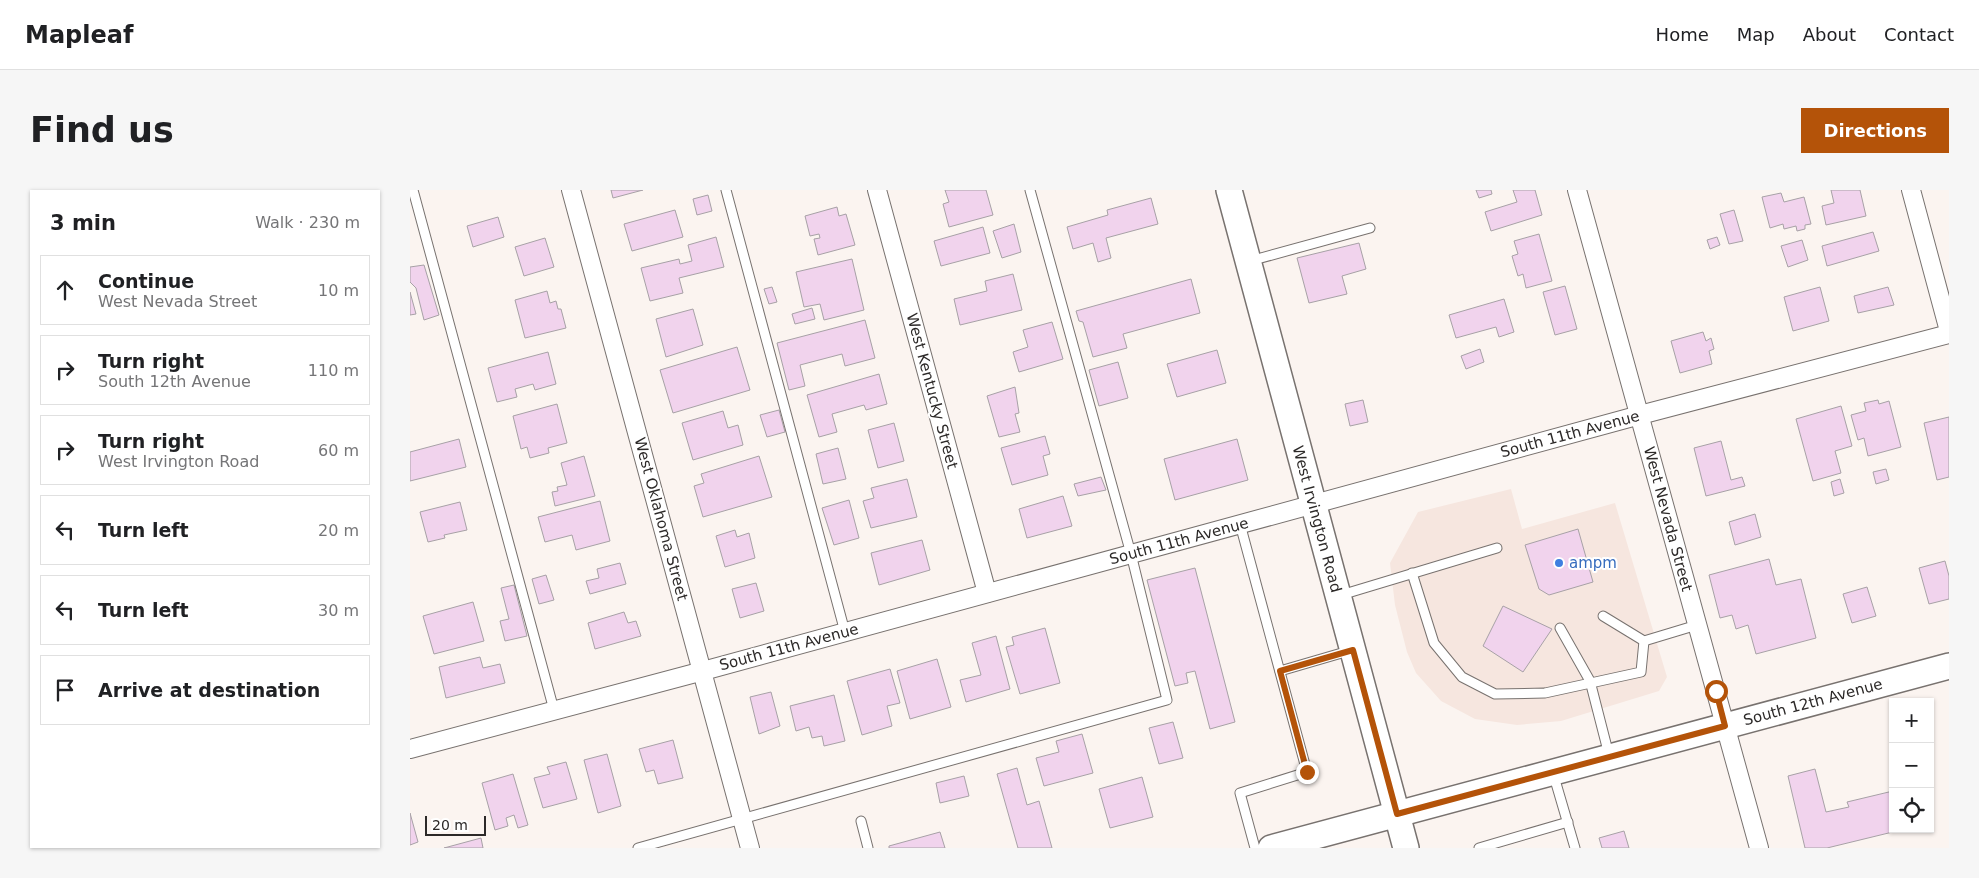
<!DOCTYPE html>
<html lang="en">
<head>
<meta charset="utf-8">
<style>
	body { margin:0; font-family:"DejaVu Sans",sans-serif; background:#f6f6f6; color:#202124 }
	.controls { position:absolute; right:15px; bottom:15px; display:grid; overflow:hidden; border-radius:0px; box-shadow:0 1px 4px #0004 }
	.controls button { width:45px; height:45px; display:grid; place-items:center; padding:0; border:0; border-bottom:1px solid #e0e0e0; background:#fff; color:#202124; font:25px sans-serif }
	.scale { position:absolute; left:15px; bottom:12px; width:61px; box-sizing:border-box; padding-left:5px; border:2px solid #2c2928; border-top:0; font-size:14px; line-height:18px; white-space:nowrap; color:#2c2928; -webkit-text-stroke:4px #fff; paint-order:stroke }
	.stop { position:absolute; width:15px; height:15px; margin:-11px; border:4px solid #b45309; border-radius:50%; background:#fff }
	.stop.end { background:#b45309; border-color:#fff; box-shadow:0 1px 5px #0008 }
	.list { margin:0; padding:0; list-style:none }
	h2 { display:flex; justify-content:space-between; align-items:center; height:65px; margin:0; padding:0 20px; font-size:21px }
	h2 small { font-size:16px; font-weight:400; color:#757577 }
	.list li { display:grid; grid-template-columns:32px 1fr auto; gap:15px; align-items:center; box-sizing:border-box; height:70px; margin:0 10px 10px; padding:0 10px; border:1px solid #e0e0e0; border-radius:0px }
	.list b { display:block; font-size:19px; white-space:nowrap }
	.list p { margin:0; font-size:16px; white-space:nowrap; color:#757577 }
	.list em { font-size:16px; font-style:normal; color:#757577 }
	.icon { flex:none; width:28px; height:28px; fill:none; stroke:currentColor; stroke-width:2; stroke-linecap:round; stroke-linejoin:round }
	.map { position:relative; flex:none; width:1539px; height:658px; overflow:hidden; border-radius:0px }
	header { display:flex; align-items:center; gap:30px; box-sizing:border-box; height:70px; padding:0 25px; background:#fff; border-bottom:1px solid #e0e0e0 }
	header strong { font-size:24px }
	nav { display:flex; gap:28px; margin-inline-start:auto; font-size:18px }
	.intro { display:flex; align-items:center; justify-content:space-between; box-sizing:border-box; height:120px; padding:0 30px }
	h1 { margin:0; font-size:35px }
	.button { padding:12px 22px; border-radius:0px; background:#b45309; color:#fff; font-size:18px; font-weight:700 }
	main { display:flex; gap:30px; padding:0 30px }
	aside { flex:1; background:#fff; border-radius:0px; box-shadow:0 1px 4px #0004 }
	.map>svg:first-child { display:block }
</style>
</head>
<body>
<header>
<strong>Mapleaf</strong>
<nav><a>Home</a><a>Map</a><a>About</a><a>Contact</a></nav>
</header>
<div class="intro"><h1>Find us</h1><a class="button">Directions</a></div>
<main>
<aside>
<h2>3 min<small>Walk · 230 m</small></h2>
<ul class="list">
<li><svg class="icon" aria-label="ahead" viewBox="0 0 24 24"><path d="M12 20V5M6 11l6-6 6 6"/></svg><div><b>Continue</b><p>West Nevada Street</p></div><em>10 m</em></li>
<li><svg class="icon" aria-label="right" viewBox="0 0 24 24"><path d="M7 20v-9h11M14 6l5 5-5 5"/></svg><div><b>Turn right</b><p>South 12th Avenue</p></div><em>110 m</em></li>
<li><svg class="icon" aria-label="right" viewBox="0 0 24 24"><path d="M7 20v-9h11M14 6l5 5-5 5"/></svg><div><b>Turn right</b><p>West Irvington Road</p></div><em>60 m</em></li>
<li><svg class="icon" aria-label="left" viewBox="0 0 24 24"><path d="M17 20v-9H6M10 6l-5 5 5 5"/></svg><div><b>Turn left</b></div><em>20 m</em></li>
<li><svg class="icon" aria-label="left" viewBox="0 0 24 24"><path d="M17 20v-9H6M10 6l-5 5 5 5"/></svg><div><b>Turn left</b></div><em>30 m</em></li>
<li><svg class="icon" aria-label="arrive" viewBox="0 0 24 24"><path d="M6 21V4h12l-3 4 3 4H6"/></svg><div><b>Arrive at destination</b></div></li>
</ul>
</aside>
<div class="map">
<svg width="1539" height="658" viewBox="0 0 1539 658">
	<rect width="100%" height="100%" fill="#fbf4f0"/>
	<polygon fill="#f6e6df" points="1101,299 1112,339 1205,313 1257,487 1249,501 1151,531 1107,535 1065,529 1031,511 1006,483 997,462 985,415 980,373 1008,322"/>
	<g fill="#f1d3ed" stroke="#a7a1a6">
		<polygon points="201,0 233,0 203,8"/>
		<polygon points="535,0 576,0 583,25 539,37 533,14 539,12"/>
		<polygon points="1066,0 1081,0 1082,4 1069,8"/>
		<polygon points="1103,0 1125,0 1132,25 1081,41 1075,22 1107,12"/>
		<polygon points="1421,0 1450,0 1456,26 1416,35 1412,16 1424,13"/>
		<polygon points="1371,3 1374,12 1394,7 1401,34 1395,35 1395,39 1387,41 1386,36 1374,39 1373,34 1360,38 1352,7"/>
		<polygon points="298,5 302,21 287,25 283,9"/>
		<polygon points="741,8 748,34 696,48 701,68 688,72 683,53 663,59 657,37 698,25 697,20"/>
		<polygon points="427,17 429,26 436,24 445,55 408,65 404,49 410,48 409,44 400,46 395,26"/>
		<polygon points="265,20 273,47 222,61 214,34"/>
		<polygon points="1324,20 1333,51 1319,54 1310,24"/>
		<polygon points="88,27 94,47 63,57 57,36"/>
		<polygon points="604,34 611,62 592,68 583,41"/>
		<polygon points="573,37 580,63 531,76 524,51"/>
		<polygon points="1463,42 1469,61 1417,76 1412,56"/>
		<polygon points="1129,44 1142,91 1116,98 1113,84 1108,86 1102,66 1108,64 1104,51"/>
		<polygon points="306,47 314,77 269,88 273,103 240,111 231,78 269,69 270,74 282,71 278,55"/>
		<polygon points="1307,47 1310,55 1300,59 1297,50"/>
		<polygon points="135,48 144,77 114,86 105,57"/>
		<polygon points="1392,50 1398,70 1378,77 1371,56"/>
		<polygon points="949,53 956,79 932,86 937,104 899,113 887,68"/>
		<polygon points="442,69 454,120 414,130 410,114 394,117 386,82"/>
		<polygon points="14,75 29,125 14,130 6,98 0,92 0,77"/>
		<polygon points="603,84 612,120 550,135 544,109 577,101 575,91"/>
		<polygon points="781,89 790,123 713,144 717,158 683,167 673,132 669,131 666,121"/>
		<polygon points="1155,96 1167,139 1145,145 1133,102"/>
		<polygon points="362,97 367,112 359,114 354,99"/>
		<polygon points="1410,97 1419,131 1383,141 1374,107"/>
		<polygon points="1478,97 1484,115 1448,123 1444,106"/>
		<polygon points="137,101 140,113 146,111 148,119 151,119 156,138 115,148 105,110"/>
		<polygon points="0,102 6,124 0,125"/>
		<polygon points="1094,109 1104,142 1089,147 1086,137 1046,148 1039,125"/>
		<polygon points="402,118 405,129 385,134 382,124"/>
		<polygon points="283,119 293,155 256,167 246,129"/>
		<polygon points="455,130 465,168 435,176 432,164 390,175 395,196 379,200 367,153"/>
		<polygon points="642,132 653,169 609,182 603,162 618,157 613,140"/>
		<polygon points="1293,142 1296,151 1301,148 1304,159 1299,161 1302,174 1270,183 1261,151"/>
		<polygon points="327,157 340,200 263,223 250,180"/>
		<polygon points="1070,159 1074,172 1056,179 1051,166"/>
		<polygon points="807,160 816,193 767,207 757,174"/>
		<polygon points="138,162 146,194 125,200 123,194 105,199 107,207 87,212 78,178"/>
		<polygon points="708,172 718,208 689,216 679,180"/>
		<polygon points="469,184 477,214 456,220 454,215 422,224 427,242 409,247 397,205"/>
		<polygon points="605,197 609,223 605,224 610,242 589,247 577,206"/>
		<polygon points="953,210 958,232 940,236 935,214"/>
		<polygon points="1468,210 1469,214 1479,211 1491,257 1458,266 1454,248 1448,250 1441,225 1456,221 1454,213"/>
		<polygon points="147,214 157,253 138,258 139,263 120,268 117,257 111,259 103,226"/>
		<polygon points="1431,216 1442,256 1425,261 1431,283 1403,291 1386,229"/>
		<polygon points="369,220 375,242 357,247 350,225"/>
		<polygon points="313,221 318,238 328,235 333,255 283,270 272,233"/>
		<polygon points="1539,227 1539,287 1527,290 1514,233"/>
		<polygon points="484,233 494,271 468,278 458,240"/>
		<polygon points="635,246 640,264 633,266 638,285 602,295 591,258"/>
		<polygon points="49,249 56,277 0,291 0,262"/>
		<polygon points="827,249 838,290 765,310 754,269"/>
		<polygon points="1311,251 1321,290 1332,287 1335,296 1296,306 1284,258"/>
		<polygon points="428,258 436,289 413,294 406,264"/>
		<polygon points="174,266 185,306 145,316 142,302 148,301 147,297 157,295 151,273"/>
		<polygon points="349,266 362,307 293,327 284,296 294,293 291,284"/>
		<polygon points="1476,279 1479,290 1466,294 1463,282"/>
		<polygon points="691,287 696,300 668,306 664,294"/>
		<polygon points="497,289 507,327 461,338 453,311 464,308 461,298"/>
		<polygon points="1430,289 1434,303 1424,306 1421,292"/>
		<polygon points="653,306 662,336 617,348 609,319"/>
		<polygon points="439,310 449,348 424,355 412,318"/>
		<polygon points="190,311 200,351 166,360 162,345 135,352 128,327"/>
		<polygon points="50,312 57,340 34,345 35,348 18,352 10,322"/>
		<polygon points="1345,324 1351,347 1325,355 1319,332"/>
		<polygon points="1168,339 1183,392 1139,405 1129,399 1115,355"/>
		<polygon points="325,340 327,347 339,343 345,368 315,377 306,346"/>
		<polygon points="512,350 520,380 469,395 461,363"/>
		<polygon points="1359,369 1366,395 1391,389 1406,448 1346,464 1338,435 1326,439 1322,425 1310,428 1299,385"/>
		<polygon points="1535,371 1539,386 1539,409 1519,414 1509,378"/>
		<polygon points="210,373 216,394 180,404 176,391 189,388 187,379"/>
		<polygon points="785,378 825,532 800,539 785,481 776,483 778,493 765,496 737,390"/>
		<polygon points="136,385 144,410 129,414 122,389"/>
		<polygon points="346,393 354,421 330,428 322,399"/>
		<polygon points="104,395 117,446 95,451 90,431 99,429 91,398"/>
		<polygon points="1457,397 1466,426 1442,433 1433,404"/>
		<polygon points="63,412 74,451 24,464 13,426"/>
		<polygon points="1093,416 1142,439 1113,482 1073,456"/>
		<polygon points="214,422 218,433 226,431 231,446 185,459 178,433"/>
		<polygon points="635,438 650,493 610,504 596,457 604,455 602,447"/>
		<polygon points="586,446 600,499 556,512 550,490 571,485 562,453"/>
		<polygon points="70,467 73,478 90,474 95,493 36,508 29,477"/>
		<polygon points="527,469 541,517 500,529 487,481"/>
		<polygon points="480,479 490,513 477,516 482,536 452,545 437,491"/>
		<polygon points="361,502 370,536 349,544 340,507"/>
		<polygon points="424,505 435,551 414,556 412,546 402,548 399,537 386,541 380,516"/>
		<polygon points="763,532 773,568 749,574 739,538"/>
		<polygon points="672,544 683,583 634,596 626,568 649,562 646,551"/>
		<polygon points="263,550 273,588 248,594 244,580 236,582 229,559"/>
		<polygon points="197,564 211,616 188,623 174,570"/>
		<polygon points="156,572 167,609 133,618 124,588 140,584 137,577"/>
		<polygon points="607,578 617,615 629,611 642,658 608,658 587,584"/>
		<polygon points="1405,579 1416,622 1439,617 1437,612 1483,601 1483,639 1495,639 1417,658 1395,658 1378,586"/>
		<polygon points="103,584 118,635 108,638 104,625 96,628 98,636 85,640 72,593"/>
		<polygon points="554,586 559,606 530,613 526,593"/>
		<polygon points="732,587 743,627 700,638 689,599"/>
		<polygon points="0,623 8,652 0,655"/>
		<polygon points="1214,641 1219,658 1192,658 1189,648"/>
		<polygon points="530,642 535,658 479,658 479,656"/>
		<polygon points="71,648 73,658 34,658"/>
	</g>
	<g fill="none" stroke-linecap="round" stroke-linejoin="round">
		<defs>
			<g id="lane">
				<polyline points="3,0 144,520"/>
				<polyline points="316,0 435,442"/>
				<polyline points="840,71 960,38"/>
				<polyline points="830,334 897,582 830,603 845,658"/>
				<polyline points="1002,383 1024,453 1052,487 1085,504 1135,503 1231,482 1234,451"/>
				<polyline points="931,405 1087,358"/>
				<polyline points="1193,426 1234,451 1287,435"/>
				<polyline points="1150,438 1180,491 1199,565"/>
				<polyline points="870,481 942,460"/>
				<polyline points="1143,583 1165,658"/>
				<polyline points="451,631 458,658"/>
				<polyline points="228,658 757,510 721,364 620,0"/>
				<polyline points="1069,658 1158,632"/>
			</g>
			<g id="street">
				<polyline points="161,0 340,658"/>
				<polyline points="467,0 577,403"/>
				<polyline points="1167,0 1349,658"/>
				<polyline points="1501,0 1539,141"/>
				<polyline points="0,559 293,481 1230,225 1539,144"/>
			</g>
			<g id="secondary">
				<polyline points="819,0 996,658"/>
				<polyline points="861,658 1539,476"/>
			</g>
		</defs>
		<use href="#lane" stroke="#78726f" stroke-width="11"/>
		<use href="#street" stroke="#78726f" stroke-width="20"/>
		<use href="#secondary" stroke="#78726f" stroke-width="28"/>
		<use href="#lane" stroke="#fff" stroke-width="9"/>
		<use href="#street" stroke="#fff" stroke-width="18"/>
		<use href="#secondary" stroke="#fff" stroke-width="25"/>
	</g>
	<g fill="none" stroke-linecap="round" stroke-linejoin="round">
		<polyline stroke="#b45309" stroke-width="6" points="897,582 870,481 943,460 987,624 1315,536 1306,501"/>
	</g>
	<circle fill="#3f7fe0" stroke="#fff" stroke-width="2" cx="1149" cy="373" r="5"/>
	<g text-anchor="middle" stroke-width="4" stroke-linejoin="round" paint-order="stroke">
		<g font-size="15" fill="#2c2928" stroke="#fff">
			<text transform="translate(522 201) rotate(75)" y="5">West Kentucky Street</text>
			<text transform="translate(1160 244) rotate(-15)" y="5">South 11th Avenue</text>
			<text transform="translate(251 329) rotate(75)" y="5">West Oklahoma Street</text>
			<text transform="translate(907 329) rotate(75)" y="5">West Irvington Road</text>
			<text transform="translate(1258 329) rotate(75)" y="5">West Nevada Street</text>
			<text transform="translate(769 351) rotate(-15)" y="5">South 11th Avenue</text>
			<text transform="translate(379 457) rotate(-15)" y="5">South 11th Avenue</text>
			<text transform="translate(1403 512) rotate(-15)" y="5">South 12th Avenue</text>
		</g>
		<g font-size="15" fill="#366cbe" stroke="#fff" text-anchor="start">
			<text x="1159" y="378">ampm</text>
		</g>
	</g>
</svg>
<div class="controls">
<button>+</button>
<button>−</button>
<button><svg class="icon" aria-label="locate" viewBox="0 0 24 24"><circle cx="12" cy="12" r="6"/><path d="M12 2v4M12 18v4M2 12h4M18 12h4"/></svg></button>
</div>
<div class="scale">20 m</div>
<div class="stop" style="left:1306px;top:501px"></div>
<div class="stop end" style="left:897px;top:582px"></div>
</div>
</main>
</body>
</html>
